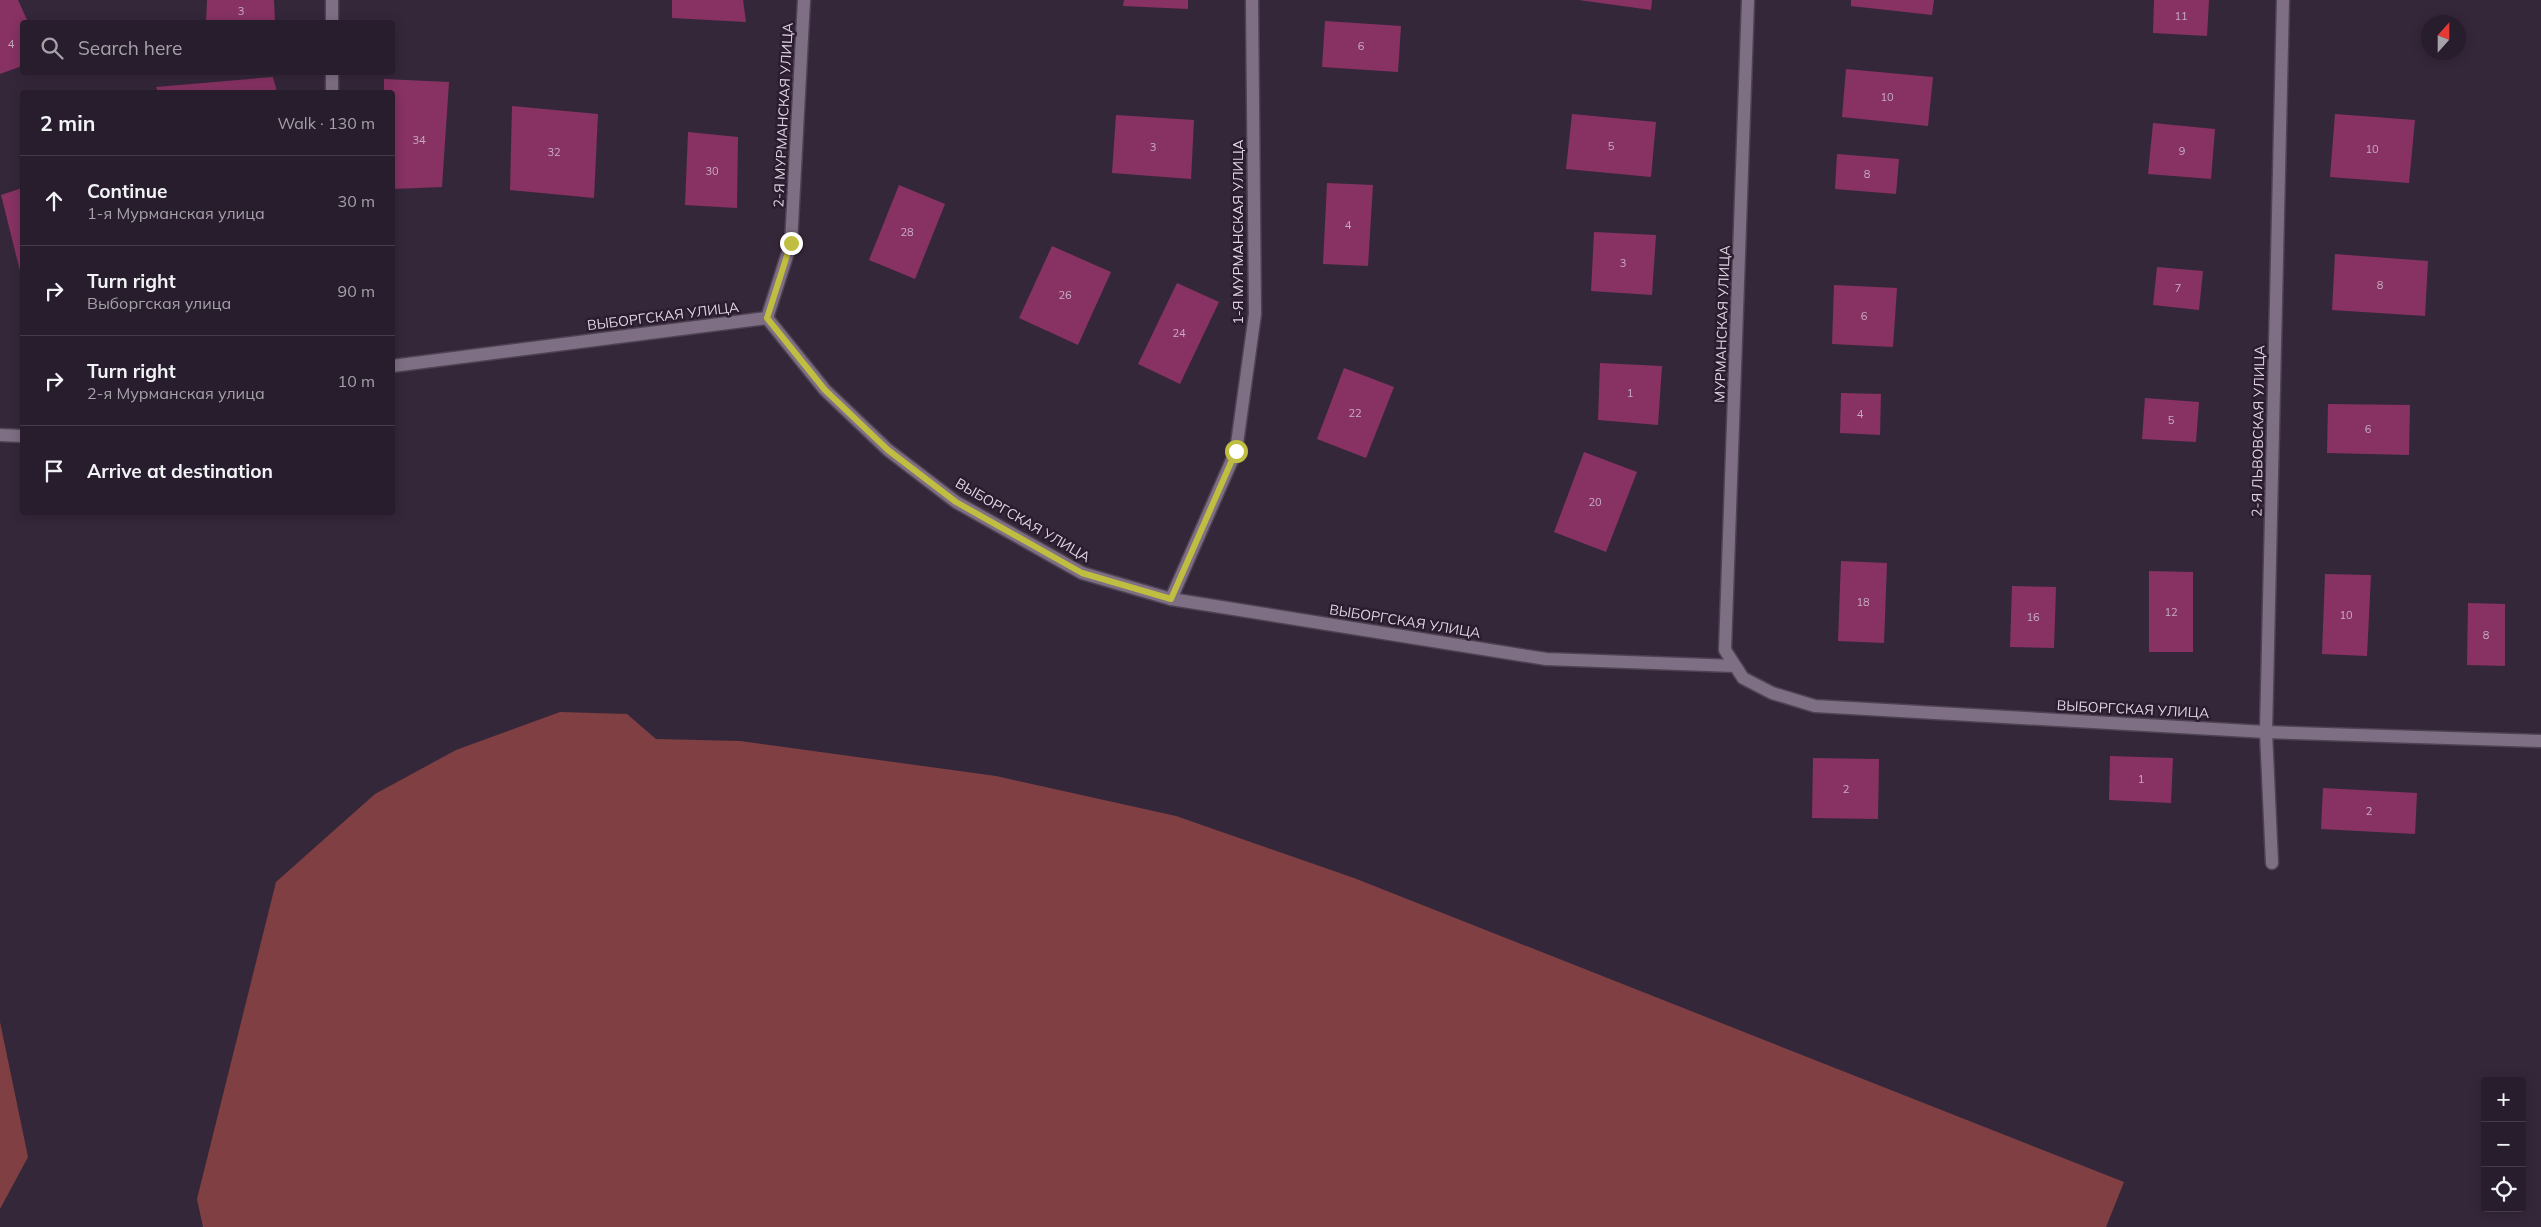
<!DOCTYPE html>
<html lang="en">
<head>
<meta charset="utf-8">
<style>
	body { margin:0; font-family:Mulish,sans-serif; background:#342a38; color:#f1f3f6 }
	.controls { position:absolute; right:15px; bottom:15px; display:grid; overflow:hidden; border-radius:5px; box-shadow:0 2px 12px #0003 }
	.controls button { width:45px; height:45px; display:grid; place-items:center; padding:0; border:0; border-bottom:1px solid #443b48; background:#281d2c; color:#f1f3f6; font:25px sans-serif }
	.compass { position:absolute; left:2421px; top:15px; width:45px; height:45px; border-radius:50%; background:#281d2c; box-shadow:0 2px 12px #0003; rotate:21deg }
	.stop { position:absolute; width:15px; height:15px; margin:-11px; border:4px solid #c0be40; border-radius:50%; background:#fff }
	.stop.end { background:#c0be40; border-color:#fff; box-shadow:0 1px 5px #0008 }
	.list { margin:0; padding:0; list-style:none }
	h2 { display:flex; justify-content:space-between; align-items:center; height:65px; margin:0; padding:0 20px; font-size:21px }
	h2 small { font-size:16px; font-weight:400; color:#a5a2a9 }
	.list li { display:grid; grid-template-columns:32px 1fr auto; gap:15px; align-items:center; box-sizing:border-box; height:90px; padding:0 20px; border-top:1px solid #443b48 }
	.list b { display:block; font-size:19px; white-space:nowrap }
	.list p { margin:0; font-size:16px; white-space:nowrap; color:#a5a2a9 }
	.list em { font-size:16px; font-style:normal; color:#a5a2a9 }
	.icon { flex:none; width:28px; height:28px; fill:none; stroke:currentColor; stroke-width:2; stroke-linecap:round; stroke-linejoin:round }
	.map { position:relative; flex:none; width:2541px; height:1227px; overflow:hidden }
	.search { position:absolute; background:#281d2c; box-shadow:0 2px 12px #0003; left:20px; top:20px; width:375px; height:55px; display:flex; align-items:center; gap:12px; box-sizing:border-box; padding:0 18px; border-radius:5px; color:#a5a2a9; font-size:19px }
	.panel { position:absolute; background:#281d2c; box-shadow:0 2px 12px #0003; left:20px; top:90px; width:375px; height:425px; border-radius:5px }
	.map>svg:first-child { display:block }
</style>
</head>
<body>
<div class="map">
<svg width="2541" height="1227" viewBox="0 0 2541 1227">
	<rect width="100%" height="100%" fill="#35273a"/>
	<g fill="#803f42">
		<polygon points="560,712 627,714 656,739 740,741 996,776 1176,816 1354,878 2124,1182 2106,1227 203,1227 197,1199 276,882 375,794 456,750"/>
		<polygon points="0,1022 28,1157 0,1209"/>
	</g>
	<g fill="#873263">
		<polygon points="0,0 18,0 28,22 22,22 22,66 0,74"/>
		<polygon points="207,0 274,0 275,22 206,22"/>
		<polygon points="672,0 743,0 746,22 672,18"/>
		<polygon points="1124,0 1188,0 1188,9 1123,6"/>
		<polygon points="1579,0 1652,0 1651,10"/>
		<polygon points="1851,0 1934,0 1932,15 1851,6"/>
		<polygon points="2154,0 2209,0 2207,36 2153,33"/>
		<polygon points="1325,21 1401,26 1398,72 1322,67"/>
		<polygon points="1846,69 1933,77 1928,126 1842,117"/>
		<polygon points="273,77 277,92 158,92 156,87"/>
		<polygon points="384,79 449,82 442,187 392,189 392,92 384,92"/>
		<polygon points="512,106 598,114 594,198 510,190"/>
		<polygon points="1572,114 1656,122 1651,177 1566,169"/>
		<polygon points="2335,114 2415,120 2409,183 2330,177"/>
		<polygon points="1116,115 1194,120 1191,179 1112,173"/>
		<polygon points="2153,123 2215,129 2211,179 2148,174"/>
		<polygon points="688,132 738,137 737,208 685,205"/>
		<polygon points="1837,154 1899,159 1896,194 1835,189"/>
		<polygon points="1327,183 1373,185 1368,266 1323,264"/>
		<polygon points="899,185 945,204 915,279 869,260"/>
		<polygon points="22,188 22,279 1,195"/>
		<polygon points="1594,232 1656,235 1652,295 1591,291"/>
		<polygon points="1052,246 1111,272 1078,345 1019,318"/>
		<polygon points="2335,254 2428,261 2425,316 2332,310"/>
		<polygon points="2157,267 2203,271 2199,310 2153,305"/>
		<polygon points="1177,283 1219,302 1180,384 1138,364"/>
		<polygon points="1834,285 1897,288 1893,347 1832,344"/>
		<polygon points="1600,363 1662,366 1658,425 1598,420"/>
		<polygon points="1344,368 1394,387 1366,458 1317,439"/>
		<polygon points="1841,393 1881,394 1880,435 1840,433"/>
		<polygon points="2145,398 2199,402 2196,442 2142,439"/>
		<polygon points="2328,404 2410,405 2409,455 2327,453"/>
		<polygon points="1584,452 1637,472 1606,552 1554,532"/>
		<polygon points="1841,561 1887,563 1884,643 1838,641"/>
		<polygon points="2149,571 2193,572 2193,652 2149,652"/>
		<polygon points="2325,574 2371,575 2367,656 2322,654"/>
		<polygon points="2012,586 2056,587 2054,648 2010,647"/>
		<polygon points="2468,603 2505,604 2505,666 2467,665"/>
		<polygon points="2110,756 2173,758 2171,803 2109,800"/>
		<polygon points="1813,758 1879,759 1878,819 1812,818"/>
		<polygon points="2323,788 2417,793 2415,834 2321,829"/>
	</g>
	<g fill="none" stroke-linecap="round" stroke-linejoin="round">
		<defs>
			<g id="minor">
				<polyline points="1748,0 1725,650 1743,678 1772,693 1815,706 2266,732 2541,741"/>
				<polyline points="332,22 332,0"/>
				<polyline points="332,92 332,72"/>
				<polyline points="767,318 825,390 888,450 956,502 1082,573 1171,599 1546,659 1735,666"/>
				<polyline points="767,318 791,243 804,0"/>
				<polyline points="392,366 767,318"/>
				<polyline points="0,435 22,436"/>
				<polyline points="1171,599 1236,451 1255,314 1252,0"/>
				<polyline points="2272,863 2266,732 2283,0"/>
			</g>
		</defs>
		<use href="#minor" stroke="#4e4353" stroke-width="15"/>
		<use href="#minor" stroke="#7f6f85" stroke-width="12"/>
	</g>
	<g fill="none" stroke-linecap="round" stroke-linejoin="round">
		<polyline stroke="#c0be40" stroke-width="6" points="791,243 767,318 825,390 888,450 956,502 1082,573 1171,599 1236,451"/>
	</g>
	<g text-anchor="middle" stroke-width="5" stroke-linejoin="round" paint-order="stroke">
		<g font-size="11" fill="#c8acc2">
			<text x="241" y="15">3</text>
			<text x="2181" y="20">11</text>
			<text x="11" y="48">4</text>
			<text x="1361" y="50">6</text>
			<text x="1887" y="101">10</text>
			<text x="419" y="144">34</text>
			<text x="1611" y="150">5</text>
			<text x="1153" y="151">3</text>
			<text x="2372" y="153">10</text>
			<text x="2182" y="155">9</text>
			<text x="554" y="156">32</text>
			<text x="712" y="175">30</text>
			<text x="1867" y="178">8</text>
			<text x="1348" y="229">4</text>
			<text x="907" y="236">28</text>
			<text x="1623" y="267">3</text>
			<text x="2380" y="289">8</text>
			<text x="2178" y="292">7</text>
			<text x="1065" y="299">26</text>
			<text x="1864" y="320">6</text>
			<text x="1179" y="337">24</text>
			<text x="1630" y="397">1</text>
			<text x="1355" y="417">22</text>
			<text x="1860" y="418">4</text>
			<text x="2171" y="424">5</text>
			<text x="2368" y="433">6</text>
			<text x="1595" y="506">20</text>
			<text x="1863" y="606">18</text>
			<text x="2171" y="616">12</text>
			<text x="2346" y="619">10</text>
			<text x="2033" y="621">16</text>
			<text x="2486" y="639">8</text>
			<text x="2141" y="783">1</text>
			<text x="1846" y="793">2</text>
			<text x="2369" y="815">2</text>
		</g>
		<g font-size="14" fill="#ded5e1" stroke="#2b1d2f">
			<text transform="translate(783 115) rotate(-87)" y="5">2-Я МУРМАНСКАЯ УЛИЦА</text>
			<text transform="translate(1238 232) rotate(-90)" y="5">1-Я МУРМАНСКАЯ УЛИЦА</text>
			<text transform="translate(663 316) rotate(-7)" y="5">ВЫБОРГСКАЯ УЛИЦА</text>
			<text transform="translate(1722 324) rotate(-88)" y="5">МУРМАНСКАЯ УЛИЦА</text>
			<text transform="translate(2258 431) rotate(-89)" y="5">2-Я ЛЬВОВСКАЯ УЛИЦА</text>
			<text transform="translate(1023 520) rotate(30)" y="5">ВЫБОРГСКАЯ УЛИЦА</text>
			<text transform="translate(1405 621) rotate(9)" y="5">ВЫБОРГСКАЯ УЛИЦА</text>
			<text transform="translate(2133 709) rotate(3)" y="5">ВЫБОРГСКАЯ УЛИЦА</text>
		</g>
	</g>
</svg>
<div class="controls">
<button>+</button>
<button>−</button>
<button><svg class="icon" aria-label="locate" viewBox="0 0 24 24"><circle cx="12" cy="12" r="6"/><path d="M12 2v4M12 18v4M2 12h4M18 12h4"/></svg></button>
</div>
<svg class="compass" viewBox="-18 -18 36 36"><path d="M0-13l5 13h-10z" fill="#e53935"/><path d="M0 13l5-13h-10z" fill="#a5a2a9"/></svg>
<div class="stop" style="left:1236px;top:451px"></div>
<div class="stop end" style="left:791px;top:243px"></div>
<div class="search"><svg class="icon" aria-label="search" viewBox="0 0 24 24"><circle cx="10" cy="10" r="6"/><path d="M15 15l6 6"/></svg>Search here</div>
<section class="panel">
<h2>2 min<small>Walk · 130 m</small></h2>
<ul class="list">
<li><svg class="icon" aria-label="ahead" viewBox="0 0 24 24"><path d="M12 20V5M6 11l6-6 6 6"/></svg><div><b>Continue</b><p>1-я Мурманская улица</p></div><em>30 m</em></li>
<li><svg class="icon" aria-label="right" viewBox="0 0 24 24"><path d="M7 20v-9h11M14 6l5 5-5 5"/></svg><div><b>Turn right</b><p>Выборгская улица</p></div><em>90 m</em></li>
<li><svg class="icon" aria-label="right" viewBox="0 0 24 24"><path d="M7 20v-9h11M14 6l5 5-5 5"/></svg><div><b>Turn right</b><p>2-я Мурманская улица</p></div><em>10 m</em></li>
<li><svg class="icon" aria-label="arrive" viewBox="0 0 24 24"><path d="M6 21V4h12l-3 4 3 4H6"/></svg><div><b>Arrive at destination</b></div></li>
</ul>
</section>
</div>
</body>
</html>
